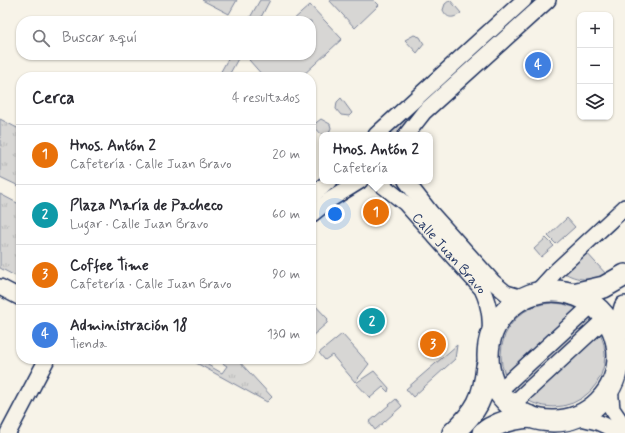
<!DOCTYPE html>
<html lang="es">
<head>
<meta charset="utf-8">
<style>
	body { margin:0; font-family:Mynerve,sans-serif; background:#f7f7f7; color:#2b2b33 }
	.controls { position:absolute; right:12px; top:12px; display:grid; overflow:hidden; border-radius:8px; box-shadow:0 1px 3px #0004 }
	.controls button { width:36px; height:36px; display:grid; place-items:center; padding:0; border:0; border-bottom:1px solid #e1e1e2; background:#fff; color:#2b2b33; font:20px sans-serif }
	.you { position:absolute; left:335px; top:214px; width:14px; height:14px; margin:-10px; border:3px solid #fff; border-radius:50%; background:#1a73e8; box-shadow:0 0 0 6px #1a73e833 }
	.badge { display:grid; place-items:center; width:26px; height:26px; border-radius:50%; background:#1b2f5e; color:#fff; font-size:13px; font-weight:700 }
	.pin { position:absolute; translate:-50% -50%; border:2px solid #fff; box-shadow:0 1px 4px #0006 }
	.popup { position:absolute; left:319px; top:132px; width:114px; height:52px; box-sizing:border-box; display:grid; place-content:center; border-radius:8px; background:#fff; filter:drop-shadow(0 1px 3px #0005); font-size:13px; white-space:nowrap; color:#7c7c81 }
	.popup b { font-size:15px; color:#2b2b33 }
	.popup::after { content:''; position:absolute; left:50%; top:100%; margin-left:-8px; border:8px solid transparent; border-top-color:#fff }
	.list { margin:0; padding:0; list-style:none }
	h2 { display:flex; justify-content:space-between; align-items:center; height:52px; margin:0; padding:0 16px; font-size:17px }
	h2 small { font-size:13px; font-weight:400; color:#7c7c81 }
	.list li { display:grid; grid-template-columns:26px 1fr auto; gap:12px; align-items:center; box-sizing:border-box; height:60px; padding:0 16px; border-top:1px solid #e1e1e2 }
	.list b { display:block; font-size:15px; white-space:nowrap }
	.list p { margin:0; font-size:13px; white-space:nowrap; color:#7c7c81 }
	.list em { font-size:13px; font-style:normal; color:#7c7c81 }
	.icon { flex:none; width:22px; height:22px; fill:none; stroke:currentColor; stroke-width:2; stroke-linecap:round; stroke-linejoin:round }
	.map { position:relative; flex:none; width:625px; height:433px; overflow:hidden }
	.search { position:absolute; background:#fff; box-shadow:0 1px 3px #0004; left:16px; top:16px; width:300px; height:44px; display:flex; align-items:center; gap:10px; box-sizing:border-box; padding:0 14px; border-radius:16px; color:#7c7c81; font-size:15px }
	.panel { position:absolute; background:#fff; box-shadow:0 1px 3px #0004; left:16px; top:72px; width:300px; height:292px; border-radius:16px }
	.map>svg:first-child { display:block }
</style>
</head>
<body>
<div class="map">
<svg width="625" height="433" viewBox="0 0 625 433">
	<defs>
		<pattern id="grass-tufts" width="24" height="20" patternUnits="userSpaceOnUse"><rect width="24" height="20" fill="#d7d6d4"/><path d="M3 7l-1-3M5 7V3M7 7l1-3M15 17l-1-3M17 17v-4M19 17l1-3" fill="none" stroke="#b8b8b8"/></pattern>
	</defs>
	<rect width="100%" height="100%" fill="#f7f3e8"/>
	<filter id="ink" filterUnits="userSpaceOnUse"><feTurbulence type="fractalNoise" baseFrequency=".025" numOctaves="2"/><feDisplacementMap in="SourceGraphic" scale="8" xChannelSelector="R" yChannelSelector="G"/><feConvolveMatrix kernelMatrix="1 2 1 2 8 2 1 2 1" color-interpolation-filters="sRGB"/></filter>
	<g filter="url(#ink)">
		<g fill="url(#grass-tufts)" stroke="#798299">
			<polygon points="0,119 21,130 21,187 0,177"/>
			<polygon points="0,194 21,205 21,279 0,268"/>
			<polygon points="189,359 203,359 206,364 222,373 227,366 216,359 237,359 272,397 267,402"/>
		</g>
		<g fill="#d7d6d4" stroke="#798299">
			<polygon points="202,0 237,0 229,14"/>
			<polygon points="260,0 270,0 259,21 248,21"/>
			<polygon points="329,0 374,0 379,5 355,28"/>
			<path d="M 450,0 L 461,13 C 453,19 447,19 443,10 L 445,4 Z"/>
			<polygon points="533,0 539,0 399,135 385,135"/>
			<polygon points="310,5 342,39 301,77 264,77 249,60 255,55 311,55 311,21 292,21"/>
			<polygon points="414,35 420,37 424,44 417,53 405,40"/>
			<polygon points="230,55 240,55 228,77 218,77"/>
			<polygon points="341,98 352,113 349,116 341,115 336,109 337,102"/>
			<polygon points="321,119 330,124 331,128 328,135 322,135 313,125"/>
			<polygon points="567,218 575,227 556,244 548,236"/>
			<polygon points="546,238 554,246 541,257 534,249"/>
			<path d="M 585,251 L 607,275 C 592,281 577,281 563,272 Z"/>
			<polygon points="311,301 328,319 327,323 311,337"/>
			<circle cx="553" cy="355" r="52"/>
			<polygon points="342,334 369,364 355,382 332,355 325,360 319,353"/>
			<polygon points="457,345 455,359 413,397 406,389"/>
			<polygon points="374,371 389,388 388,392 383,387 370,398 356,383"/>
			<polygon points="396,399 402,406 375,430 369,422"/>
		</g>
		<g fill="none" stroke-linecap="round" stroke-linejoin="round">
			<defs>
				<g id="street">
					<polyline points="376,135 524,0"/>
					<polyline points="406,135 424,112 548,0"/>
					<path id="s1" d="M 377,181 L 405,203 L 482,289 C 491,308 491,323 490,343"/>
					<polyline points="406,181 431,213 493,282 506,293 523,298"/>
					<polyline points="311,197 329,181"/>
					<polyline points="311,215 331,199 360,181"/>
					<polyline points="0,287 21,298"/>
					<polyline points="535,294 556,271 625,207"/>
					<polyline points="610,387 612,409 625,428"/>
					<polyline points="499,391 593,304"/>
					<polyline points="512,405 606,318"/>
					<path d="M 575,417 C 590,420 604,422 616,433"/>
					<polyline points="8,433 47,359"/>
				</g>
				<g id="secondary">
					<circle cx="553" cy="356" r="65"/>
					<polyline points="573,294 604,287 625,275"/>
					<polyline points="616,339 625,307"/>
					<path d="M 453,433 C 477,411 484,398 487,366"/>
					<path d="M 483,433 C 498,422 513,418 531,417"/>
				</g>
			</defs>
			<use href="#street" stroke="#1b2f5e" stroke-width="18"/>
			<use href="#secondary" stroke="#1b2f5e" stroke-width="24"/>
			<use href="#street" stroke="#f7f3e8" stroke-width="15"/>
			<use href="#secondary" stroke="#f7f3e8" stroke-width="21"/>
		</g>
	</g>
	<g text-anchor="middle" stroke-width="3.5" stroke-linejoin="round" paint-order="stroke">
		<g font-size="14" fill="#1b2f5e" stroke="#f7f3e8">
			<text dy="5" stroke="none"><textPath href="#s1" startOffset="103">Calle Juan Bravo</textPath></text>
		</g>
	</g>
</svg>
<div class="controls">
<button>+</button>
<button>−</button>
<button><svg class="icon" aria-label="layers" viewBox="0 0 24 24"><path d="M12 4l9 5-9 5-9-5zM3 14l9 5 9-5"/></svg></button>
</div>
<div class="you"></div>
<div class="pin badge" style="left:376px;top:212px;background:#e8710a">1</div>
<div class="popup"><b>Hnos. Antón 2</b>Cafetería</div>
<div class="pin badge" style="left:372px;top:321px;background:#0f9aa8">2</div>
<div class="pin badge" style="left:433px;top:344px;background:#e8710a">3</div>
<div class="pin badge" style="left:538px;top:65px;background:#3f7fe0">4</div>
<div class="search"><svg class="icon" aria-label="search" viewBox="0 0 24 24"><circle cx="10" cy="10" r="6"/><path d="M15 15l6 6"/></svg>Buscar aquí</div>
<section class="panel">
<h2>Cerca<small>4 resultados</small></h2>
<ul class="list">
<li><span class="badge" style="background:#e8710a">1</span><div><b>Hnos. Antón 2</b><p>Cafetería · Calle Juan Bravo</p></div><em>20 m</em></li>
<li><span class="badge" style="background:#0f9aa8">2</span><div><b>Plaza María de Pacheco</b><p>Lugar · Calle Juan Bravo</p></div><em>60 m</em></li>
<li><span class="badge" style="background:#e8710a">3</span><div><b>Coffee Time</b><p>Cafetería · Calle Juan Bravo</p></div><em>90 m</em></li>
<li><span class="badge" style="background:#3f7fe0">4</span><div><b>Administración 18</b><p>Tienda</p></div><em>130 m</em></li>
</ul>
</section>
</div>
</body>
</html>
